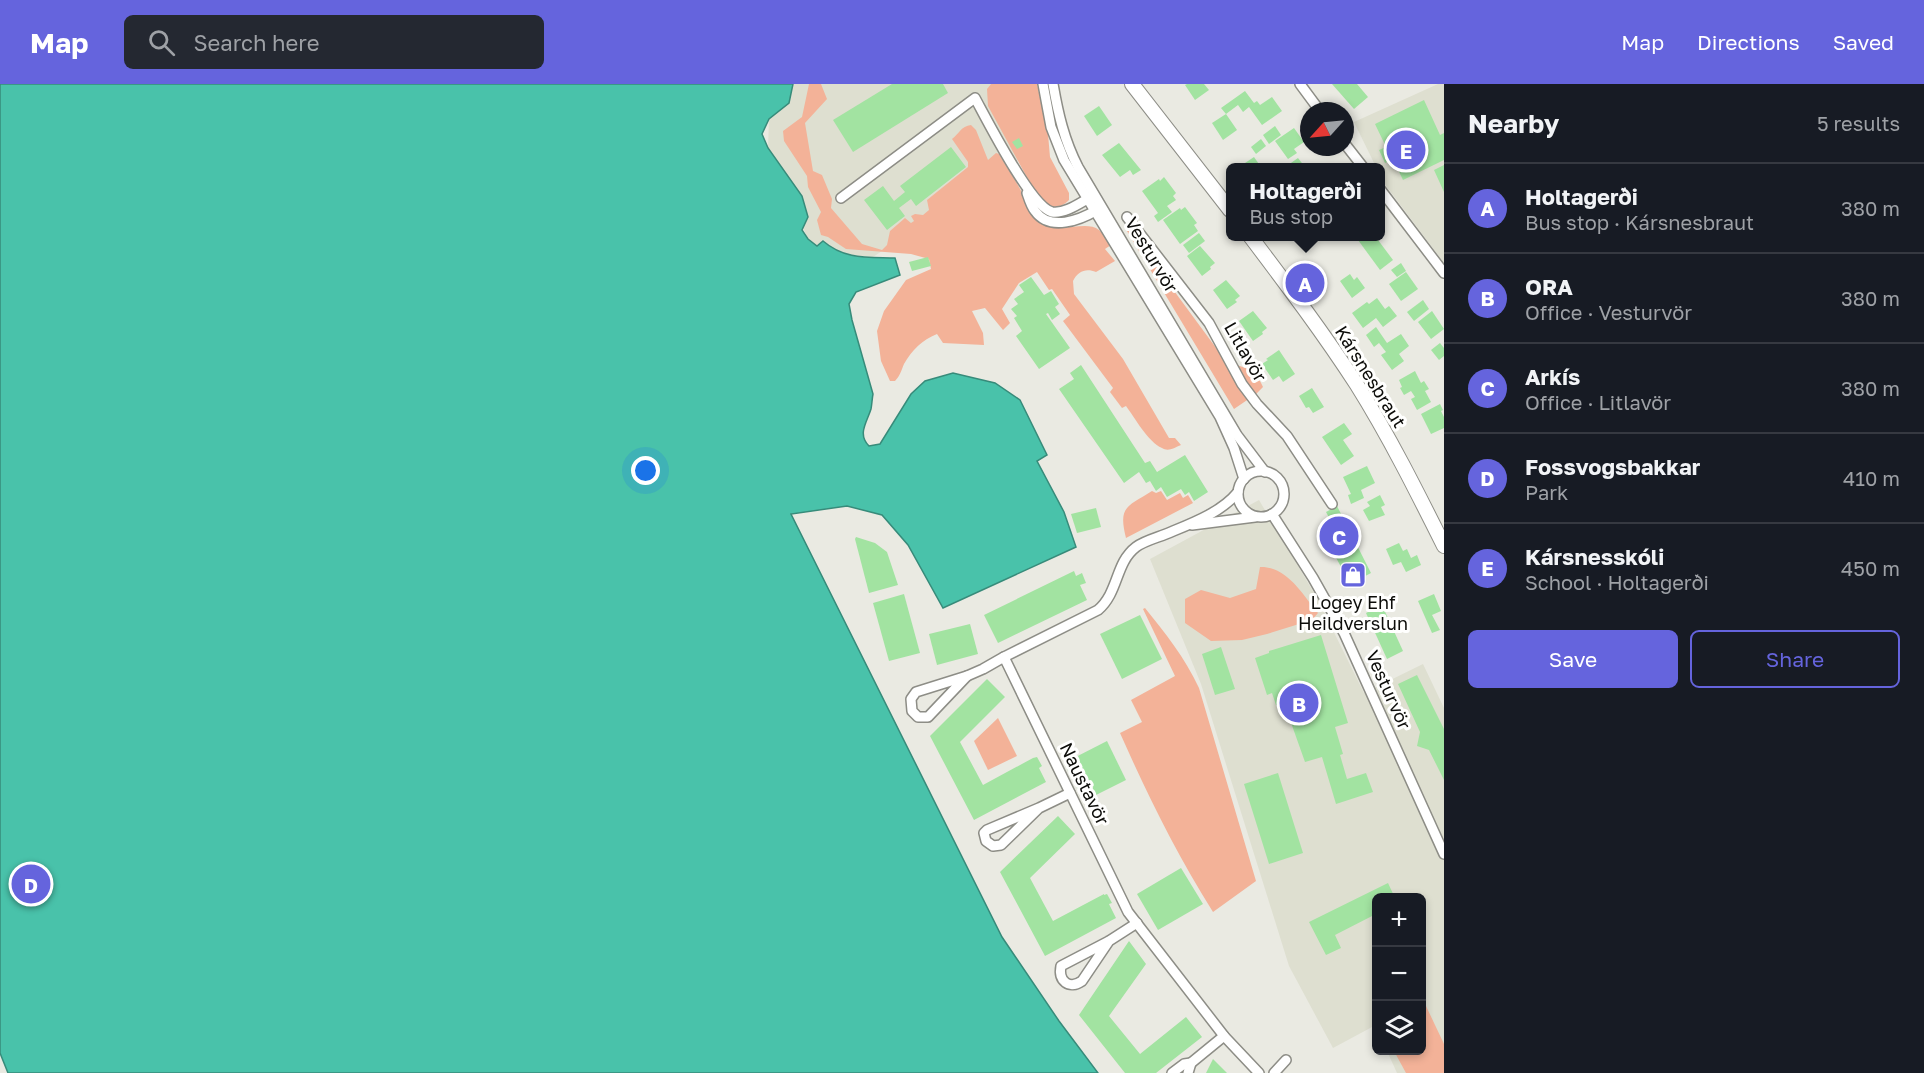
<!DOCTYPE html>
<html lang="en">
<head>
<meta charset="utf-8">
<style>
	body { margin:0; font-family:"Golos Text",sans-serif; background:#242831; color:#f1f3f6 }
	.controls { position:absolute; right:18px; bottom:18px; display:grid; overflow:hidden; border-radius:9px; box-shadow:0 3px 9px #0003 }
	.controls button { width:54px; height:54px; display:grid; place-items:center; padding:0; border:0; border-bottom:2px solid #363941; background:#171b24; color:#f1f3f6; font:30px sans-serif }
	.compass { position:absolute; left:1300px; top:18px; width:54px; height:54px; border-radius:50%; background:#171b24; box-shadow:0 3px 9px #0003; rotate:243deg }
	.you { position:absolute; left:646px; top:387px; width:21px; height:21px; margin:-15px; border:4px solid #fff; border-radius:50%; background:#1a73e8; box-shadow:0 0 0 9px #1a73e833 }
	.badge { display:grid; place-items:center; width:39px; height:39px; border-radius:50%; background:#6564dd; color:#fff; font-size:20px; font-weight:700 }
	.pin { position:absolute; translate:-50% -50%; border:3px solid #fff; box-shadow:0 2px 6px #0006 }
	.popup { position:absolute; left:1226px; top:79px; width:159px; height:78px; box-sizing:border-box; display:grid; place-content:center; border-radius:9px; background:#171b24; filter:drop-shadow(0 2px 4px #0005); font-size:20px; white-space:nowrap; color:#9ea1a6 }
	.popup b { font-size:22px; color:#f1f3f6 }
	.popup::after { content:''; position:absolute; left:50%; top:100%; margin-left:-12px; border:12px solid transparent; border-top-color:#171b24 }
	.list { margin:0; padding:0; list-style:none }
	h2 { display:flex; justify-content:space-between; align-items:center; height:78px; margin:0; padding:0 24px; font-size:26px }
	h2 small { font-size:20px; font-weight:400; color:#9ea1a6 }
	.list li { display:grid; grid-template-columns:39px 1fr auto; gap:18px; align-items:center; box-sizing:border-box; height:90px; padding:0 24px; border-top:2px solid #363941 }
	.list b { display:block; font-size:22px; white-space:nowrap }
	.list p { margin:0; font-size:20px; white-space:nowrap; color:#9ea1a6 }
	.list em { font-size:20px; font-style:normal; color:#9ea1a6 }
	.actions { display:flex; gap:12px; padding:18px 24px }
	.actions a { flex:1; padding:14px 0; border:2px solid #6564dd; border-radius:9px; text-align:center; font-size:21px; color:#6564dd }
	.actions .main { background:#6564dd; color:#fff }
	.icon { flex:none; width:33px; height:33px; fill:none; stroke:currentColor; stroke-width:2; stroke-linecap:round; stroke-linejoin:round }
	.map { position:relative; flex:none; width:1444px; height:989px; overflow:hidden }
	header { display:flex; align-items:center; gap:36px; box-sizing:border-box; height:84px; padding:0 30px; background:#6564dd; color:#fff }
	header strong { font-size:28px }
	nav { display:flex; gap:33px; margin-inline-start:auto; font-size:21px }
	.search { width:420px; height:54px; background:#242831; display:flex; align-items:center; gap:15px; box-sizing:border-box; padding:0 21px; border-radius:9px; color:#9ea1a6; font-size:22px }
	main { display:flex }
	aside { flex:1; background:#171b24 }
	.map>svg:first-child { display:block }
</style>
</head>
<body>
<header>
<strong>Map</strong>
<div class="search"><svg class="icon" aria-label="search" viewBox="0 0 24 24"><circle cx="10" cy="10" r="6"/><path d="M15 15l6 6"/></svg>Search here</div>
<nav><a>Map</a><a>Directions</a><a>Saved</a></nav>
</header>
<main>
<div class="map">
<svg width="1444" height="989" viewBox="0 0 1444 989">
	<rect width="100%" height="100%" fill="#eaeae2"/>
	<g fill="#dedfd0">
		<polygon points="793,0 991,0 987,6 1029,69 873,173 849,172 817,162 808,155 768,64 769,35"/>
		<polygon points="1438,0 1444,0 1444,179 1381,95 1380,83 1376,83 1354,38"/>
		<polygon points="1259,416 1317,514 1364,609 1423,580 1444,624 1444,989 1397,989 1387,967 1422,966 1422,814 1376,814 1376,946 1374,942 1333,964 1289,882 1201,600 1150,475"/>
	</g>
	<g fill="#f3b298">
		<path d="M 809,0 L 821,0 L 827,15 L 805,39 L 813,87 L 822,91 L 832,115 L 831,124 L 862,160 L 882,166 L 887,161 L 890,147 L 905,134 L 911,139 L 914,137 L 911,132 L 915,130 L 923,131 L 929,126 L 927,116 L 968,83 L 968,78 L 952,55 C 959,50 961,42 971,41 L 976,46 L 988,76 L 996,69 L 999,70 C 1007,84 1018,99 1025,115 C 1029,124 1030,132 1040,138 C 1059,151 1086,135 1099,146 C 1104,150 1107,156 1111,161 L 1105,165 L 1115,177 L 1096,188 C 1086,184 1078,187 1073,197 L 1074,210 L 1123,275 L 1169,354 L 1175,354 L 1181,361 C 1174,364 1168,368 1162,364 C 1148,358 1135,334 1126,322 L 1122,324 L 1110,308 L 1113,304 L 1063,237 L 1070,231 L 1052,205 L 1049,206 L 1037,188 L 1019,199 L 1002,225 L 1010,239 L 1003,246 L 985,224 L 972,227 L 983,249 L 984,261 L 943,259 L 937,250 C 922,256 912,266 904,280 C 901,287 900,292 895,297 L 890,297 L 881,277 L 877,247 L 884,227 L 906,196 L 931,185 L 929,175 L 911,170 L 846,165 L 828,153 L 821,151 L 817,136 L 821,128 L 808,103 L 807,92 L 784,57 L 783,47 L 802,33 Z"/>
		<path d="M 991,0 L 1037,0 L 1048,50 L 1050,73 L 1069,109 L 1069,116 C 1056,129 1046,122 1036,110 L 988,22 L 987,5 Z"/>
		<path d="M 1127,147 L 1130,147 L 1222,272 C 1239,288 1252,277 1263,303 L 1256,310 L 1234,325 Z"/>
		<path d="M 1152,407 L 1156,409 L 1161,407 L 1167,416 L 1180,409 L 1183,414 L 1188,411 L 1193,419 L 1126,454 C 1118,422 1127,423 1152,407 Z"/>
		<path d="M 1260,483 C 1287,482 1302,510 1318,529 L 1312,536 L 1267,550 L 1242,556 L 1211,557 L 1185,539 L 1185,515 L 1201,506 L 1230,514 L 1256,505 Z"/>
		<path d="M 1145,524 C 1166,550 1185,574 1199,604 L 1256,797 L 1213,828 C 1176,769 1148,712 1120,649 L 1142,638 L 1131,616 L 1175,592 L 1143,525 Z"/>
		<polygon points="998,634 1017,672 988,686 974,657"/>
		<polygon points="1426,922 1444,960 1444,989 1406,989 1394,967 1422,966 1422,924"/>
	</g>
	<path fill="#49c2aa" stroke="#378b7a" stroke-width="1.5" d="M 0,0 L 793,0 L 789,19 L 769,35 L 762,50 L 768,64 L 802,112 L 808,133 L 802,146 L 808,155 L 817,162 L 823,157 C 845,176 868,173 895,174 L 900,191 L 856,208 L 849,220 L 852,236 L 873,310 C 872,315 872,320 871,325 C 867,338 857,350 869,362 L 880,360 L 911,310 L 925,297 L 953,289 L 995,299 L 1020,316 L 1047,371 L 1037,377 L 1064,428 L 1076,463 L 943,524 L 908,461 L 882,431 L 847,422 L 791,430 L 1002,853 L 1059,937 L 1098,989 L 8,989 L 0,969 Z"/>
	<g fill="#a2e3a1">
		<polygon points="892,0 943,0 948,9 853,68 833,36"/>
		<polygon points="1187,0 1204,0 1209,6 1195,16 1185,1"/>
		<polygon points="1332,0 1357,0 1368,13 1354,25"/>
		<polygon points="1245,7 1254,19 1257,17 1260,21 1272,13 1282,27 1262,41 1249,23 1243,28 1238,21 1226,30 1221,24"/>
		<polygon points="1424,16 1440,51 1444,49 1444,76 1403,96 1393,75 1385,79 1379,66 1386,63 1375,40"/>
		<polygon points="1099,22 1112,41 1097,52 1084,32"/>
		<polygon points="1226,30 1237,46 1223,56 1212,39"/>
		<polygon points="1275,42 1281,51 1269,60 1263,51"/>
		<polygon points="1294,44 1304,58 1294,65 1297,69 1288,75 1275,57"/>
		<polygon points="1019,54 1023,62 1017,65 1012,58"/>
		<polygon points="1261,55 1266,62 1256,70 1251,63"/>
		<polygon points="1119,59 1141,86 1133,91 1130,86 1120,93 1102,71"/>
		<polygon points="951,63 966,83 916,122 911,115 899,124 905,132 887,146 864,116 883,102 894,117 905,108 900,102"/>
		<polygon points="1254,73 1261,83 1244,83 1242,81"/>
		<polygon points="1298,74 1305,83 1290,83 1288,81"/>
		<polygon points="1444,81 1444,108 1434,86"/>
		<polygon points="1164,93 1176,109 1173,112 1176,116 1167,122 1172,128 1158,138 1154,132 1158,129 1142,107 1159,95 1160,97"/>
		<polygon points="1185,123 1197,139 1194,141 1198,147 1180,160 1163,136 1180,124 1181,126"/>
		<polygon points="1199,149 1205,157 1189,169 1183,161"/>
		<polygon points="1296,152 1318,152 1303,162"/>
		<polygon points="1363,152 1375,152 1393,176 1380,186 1358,156"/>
		<polygon points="1200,162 1215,179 1210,183 1211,185 1202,192 1187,172"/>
		<polygon points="928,173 931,182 912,187 909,178"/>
		<polygon points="1401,179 1406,187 1397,193 1391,186"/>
		<polygon points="1406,188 1418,205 1401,217 1389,200"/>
		<polygon points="1350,190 1354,196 1357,193 1365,204 1352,214 1340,197"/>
		<polygon points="1031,193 1044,211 1051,207 1059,220 1055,223 1060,230 1052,236 1048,229 1046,230 1070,264 1039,285 1016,252 1022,247 1014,234 1017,232 1011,225 1018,220 1014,215 1024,208 1019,201"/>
		<polygon points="1226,196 1240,212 1235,216 1237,218 1227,225 1213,206"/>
		<polygon points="1377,214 1385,225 1389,222 1397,232 1383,243 1376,234 1363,244 1352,229 1367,218 1369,220"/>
		<polygon points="1423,216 1429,225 1414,237 1407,228"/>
		<polygon points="1253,227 1267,244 1262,248 1263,250 1253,257 1239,237"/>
		<polygon points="1432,227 1444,245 1431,255 1418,238"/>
		<polygon points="1376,243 1387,259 1401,250 1409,262 1399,270 1404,277 1392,286 1381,271 1386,268 1379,259 1374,263 1366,251"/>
		<polygon points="1440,259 1444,264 1444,272 1439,276 1431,266"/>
		<polygon points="1279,266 1295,290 1283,298 1279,292 1273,296 1262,280 1268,276 1266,275"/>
		<polygon points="1081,281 1145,379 1150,377 1157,388 1185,371 1208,408 1194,417 1189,408 1185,411 1181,405 1167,413 1161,403 1156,407 1150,397 1146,399 1139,388 1124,399 1059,305 1074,295 1070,289"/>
		<polygon points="1415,287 1421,299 1424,297 1429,305 1425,307 1431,318 1417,326 1411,315 1415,313 1411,307 1404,311 1400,304 1402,303 1399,296"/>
		<polygon points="1312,304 1324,323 1313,329 1309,323 1306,324 1299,312"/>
		<polygon points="1440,320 1443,326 1441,327 1444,333 1444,344 1431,350 1421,330"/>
		<polygon points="1344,339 1352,350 1343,356 1354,372 1341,381 1322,353"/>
		<polygon points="1367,382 1375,399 1361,406 1364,414 1351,420 1348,411 1351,410 1343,393"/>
		<polygon points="1380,411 1385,421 1381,423 1385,431 1369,437 1363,426 1370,422 1367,418"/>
		<polygon points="1337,422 1371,489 1350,500 1323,449 1334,443 1326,428"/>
		<polygon points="1096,424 1101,443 1077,449 1071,430"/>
		<polygon points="856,453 875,459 887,468 898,501 869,509 855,455"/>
		<polygon points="1399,459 1403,467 1407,465 1411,474 1417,471 1421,481 1406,488 1401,478 1393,481 1386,465"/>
		<polygon points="1074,487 1076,492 1082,489 1086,499 1080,501 1087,516 998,559 984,531"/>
		<polygon points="904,510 920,569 889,577 873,519"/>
		<polygon points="1434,510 1441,527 1432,531 1440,546 1432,549 1418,517"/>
		<polygon points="1382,521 1403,567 1387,575 1366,529"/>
		<polygon points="1140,531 1162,575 1122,595 1100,550"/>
		<polygon points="970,540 978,570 937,581 929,550"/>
		<polygon points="1321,551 1348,639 1335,643 1343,670 1340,671 1347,695 1366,689 1373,708 1336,720 1322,673 1305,678 1284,619 1276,621 1272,609 1267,611 1255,574 1269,569 1269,567"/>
		<polygon points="1221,563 1235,605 1215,611 1202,570"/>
		<polygon points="1417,591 1444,645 1444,696 1429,666 1417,662 1420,648 1398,600"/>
		<polygon points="987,595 1005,613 960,658 983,701 1033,674 1037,673 1042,682 1039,684 1046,698 974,736 930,652"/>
		<polygon points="1107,657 1126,696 1084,717 1064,679"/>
		<polygon points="1278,689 1303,769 1269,780 1244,700"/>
		<polygon points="1058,732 1075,750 1030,794 1053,837 1104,810 1104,811 1107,810 1112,819 1109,820 1116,834 1045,872 1000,788"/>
		<polygon points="1181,784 1203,820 1158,846 1137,810"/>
		<polygon points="1388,799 1395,814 1376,814 1376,830 1335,851 1341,864 1326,871 1309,838"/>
		<polygon points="1129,857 1146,880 1109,932 1140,970 1186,933 1202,953 1156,989 1125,989 1079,931"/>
		<polygon points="1213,975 1227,989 1206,989"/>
	</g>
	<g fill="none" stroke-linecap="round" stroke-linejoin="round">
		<defs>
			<g id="street">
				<polyline points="1043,0 1051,43 1064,76 1220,333 1234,364 1244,395"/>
				<path d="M 1053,0 C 1058,29 1064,56 1078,83 L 1237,351 L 1265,388"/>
				<polyline points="1300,0 1320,27"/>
				<polyline points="1345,60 1363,83"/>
				<polyline points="1380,105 1444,189"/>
				<path d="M 1027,109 C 1029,115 1031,122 1035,127 C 1050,148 1080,136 1097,126"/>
				<path d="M 841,114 L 975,14 C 987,36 1031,123 1052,128 C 1065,130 1080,119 1091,113"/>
				<polyline points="1127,133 1209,239 1242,300 1257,320 1287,352 1332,420"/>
				<circle cx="1261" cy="410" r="23"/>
				<polyline points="1272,430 1313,494 1344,549 1444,770"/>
				<polyline points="1192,441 1255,433"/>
				<polyline points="1004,573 1128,828 1224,952 1259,989"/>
				<path d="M 967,592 L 983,585 L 1004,573 L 1098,526 C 1119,508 1115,479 1136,463 C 1144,457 1156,454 1166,450 C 1190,440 1221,429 1238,408"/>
				<polygon points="967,592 928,633 918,633 912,627 911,615 916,608"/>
				<polyline points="1039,724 1001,761 993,762 986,757 984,749 987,746 1039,724 1070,709"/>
				<path d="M 1109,857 L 1082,897 C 1069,906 1058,897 1061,882 L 1109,857 L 1137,839"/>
				<polyline points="1191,979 1224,952"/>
				<polyline points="1172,989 1184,980 1191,979 1188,989"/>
				<polyline points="1274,989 1286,976"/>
			</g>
			<g id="secondary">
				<polyline points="1132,0 1230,126"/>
				<path d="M 1250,152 C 1287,201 1324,250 1357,301 C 1389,352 1417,408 1444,462"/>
			</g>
		</defs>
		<use href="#street" stroke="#8d8d86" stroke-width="12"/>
		<use href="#secondary" stroke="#8d8d86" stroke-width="16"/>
		<use href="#street" stroke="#fff" stroke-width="9"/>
		<use href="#secondary" stroke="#fff" stroke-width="14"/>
	</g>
	<defs>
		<symbol id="shop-square" viewBox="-11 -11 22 22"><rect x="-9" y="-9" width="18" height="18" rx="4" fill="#6564dd" stroke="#fffffe"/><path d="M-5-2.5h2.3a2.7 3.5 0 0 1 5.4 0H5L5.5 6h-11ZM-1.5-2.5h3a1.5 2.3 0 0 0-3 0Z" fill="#fff"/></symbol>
	</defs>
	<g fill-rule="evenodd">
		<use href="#shop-square" x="1338" y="476" width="30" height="30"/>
	</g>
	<g text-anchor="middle" stroke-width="6" stroke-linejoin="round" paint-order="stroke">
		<g font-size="18" fill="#0c0c09" stroke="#fffffe">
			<text transform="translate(1151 171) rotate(59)" y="6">Vesturvör</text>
			<text transform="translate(1245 268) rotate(60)" y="6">Litlavör</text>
			<text transform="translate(1370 293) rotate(58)" y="6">Kársnesbraut</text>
			<text transform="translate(1388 606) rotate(66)" y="6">Vesturvör</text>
			<text transform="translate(1084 700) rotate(64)" y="6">Naustavör</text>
		</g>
		<g font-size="18" fill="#0c0c09" stroke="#fffffe">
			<text x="1353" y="525">Logey Ehf<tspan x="1353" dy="21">Heildverslun</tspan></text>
		</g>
	</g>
</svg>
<div class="controls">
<button>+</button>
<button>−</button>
<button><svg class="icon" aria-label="layers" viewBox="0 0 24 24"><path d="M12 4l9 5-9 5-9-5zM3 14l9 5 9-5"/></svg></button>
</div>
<svg class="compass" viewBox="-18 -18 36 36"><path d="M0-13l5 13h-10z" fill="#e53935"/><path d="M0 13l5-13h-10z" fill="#9ea1a6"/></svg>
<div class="you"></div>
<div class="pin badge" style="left:1305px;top:199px">A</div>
<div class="popup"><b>Holtagerði</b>Bus stop</div>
<div class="pin badge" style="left:1299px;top:619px">B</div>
<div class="pin badge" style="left:1339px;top:452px">C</div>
<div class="pin badge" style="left:31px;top:800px">D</div>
<div class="pin badge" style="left:1406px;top:66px">E</div>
</div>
<aside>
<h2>Nearby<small>5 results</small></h2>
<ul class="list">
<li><span class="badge">A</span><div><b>Holtagerði</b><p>Bus stop · Kársnesbraut</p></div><em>380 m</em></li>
<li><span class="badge">B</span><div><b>ORA</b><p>Office · Vesturvör</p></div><em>380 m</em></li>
<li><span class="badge">C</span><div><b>Arkís</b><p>Office · Litlavör</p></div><em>380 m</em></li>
<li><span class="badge">D</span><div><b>Fossvogsbakkar</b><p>Park</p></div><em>410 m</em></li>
<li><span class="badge">E</span><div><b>Kársnesskóli</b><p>School · Holtagerði</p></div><em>450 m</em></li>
</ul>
<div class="actions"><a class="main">Save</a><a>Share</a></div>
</aside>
</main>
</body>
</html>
